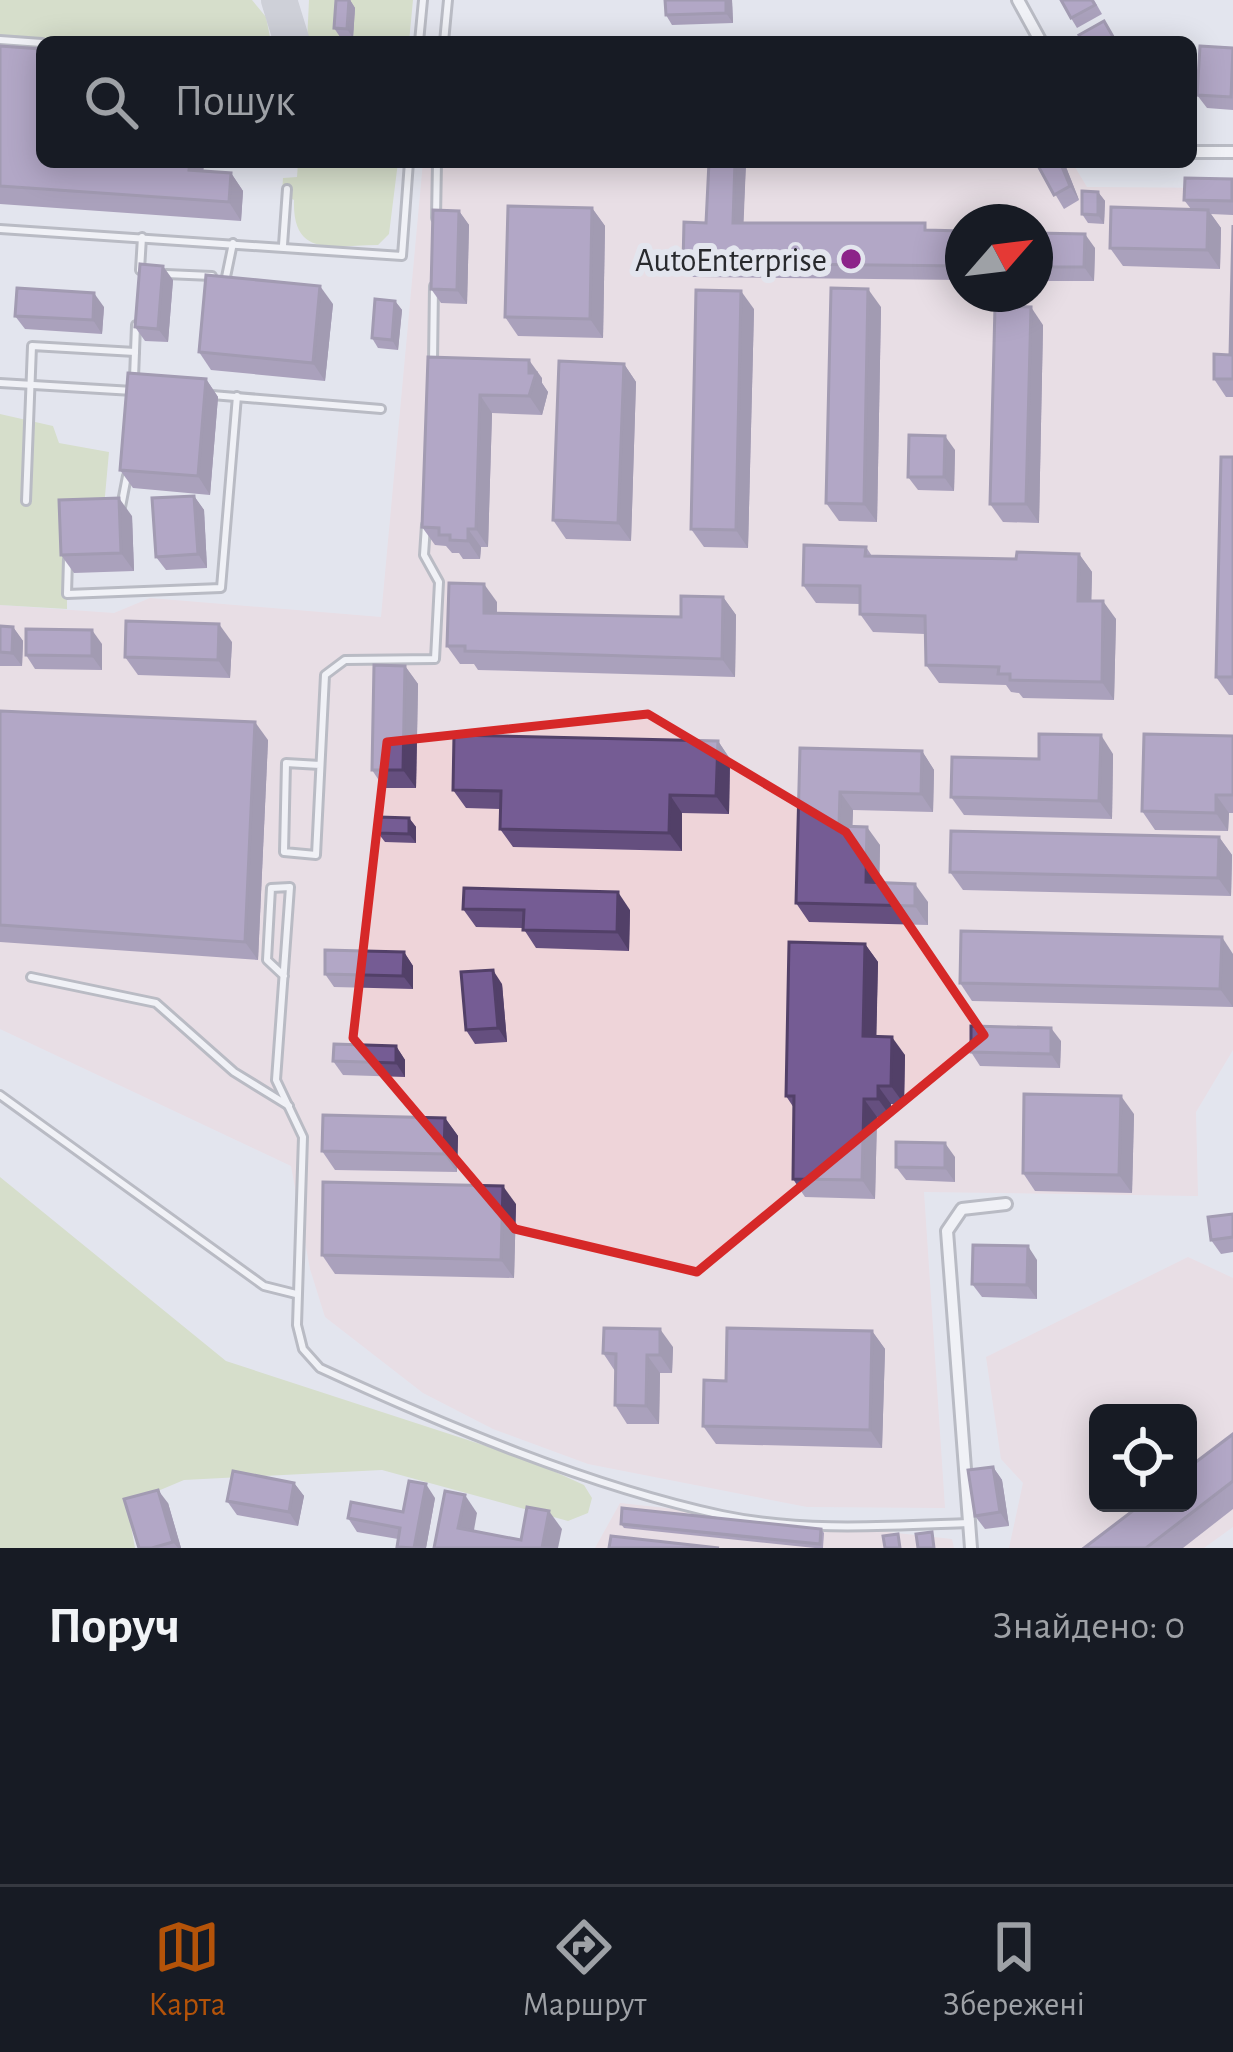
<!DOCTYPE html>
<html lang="uk">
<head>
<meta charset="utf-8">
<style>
	body { margin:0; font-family:"Alegreya Sans",sans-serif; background:#20242c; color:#f1f3f6 }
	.controls { position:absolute; right:36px; bottom:36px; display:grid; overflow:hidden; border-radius:18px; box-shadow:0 6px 30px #0003 }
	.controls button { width:108px; height:108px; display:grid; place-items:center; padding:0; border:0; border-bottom:3px solid #363941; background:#171b24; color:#f1f3f6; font:60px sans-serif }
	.compass { position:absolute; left:945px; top:204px; width:108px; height:108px; border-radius:50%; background:#171b24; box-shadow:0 6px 30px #0003; rotate:62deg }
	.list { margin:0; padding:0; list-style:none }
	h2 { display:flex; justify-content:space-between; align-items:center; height:156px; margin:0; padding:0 48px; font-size:51px }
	h2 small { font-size:39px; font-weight:400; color:#9ea1a6 }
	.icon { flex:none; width:66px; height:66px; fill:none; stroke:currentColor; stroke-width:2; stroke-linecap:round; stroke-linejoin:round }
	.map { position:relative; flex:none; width:1233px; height:1548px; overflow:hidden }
	.search { position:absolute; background:#171b24; box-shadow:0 6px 30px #0003; left:36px; right:36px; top:36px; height:132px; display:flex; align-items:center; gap:30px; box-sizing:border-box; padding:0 42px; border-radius:18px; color:#9ea1a6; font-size:45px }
	.sheet { height:336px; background:#171b24 }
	nav { display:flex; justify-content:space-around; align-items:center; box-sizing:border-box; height:168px; border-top:3px solid #363941; background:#171b24; font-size:33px; color:#9ea1a6 }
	nav a { display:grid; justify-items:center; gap:6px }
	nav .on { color:#b45309 }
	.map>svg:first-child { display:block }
</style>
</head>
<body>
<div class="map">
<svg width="1233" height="1548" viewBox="0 0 1233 1548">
	<rect width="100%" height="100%" fill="#e3e5ee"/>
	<g fill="#eed4d9" fill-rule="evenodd">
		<path d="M 423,162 L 1072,162 L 1087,187 L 1233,188 L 1233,1050 L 1196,1112 L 1198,1196 L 924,1192 L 945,1508 L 807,1507 L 588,1464 L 493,1429 L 423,1393 L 325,1317 L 310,1269 L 291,1166 L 0,1029 L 0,605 L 114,613 L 150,598 L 381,617 ZM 963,222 L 1035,222 L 1035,294 L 963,294 Z"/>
		<path d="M 1188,1257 L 1233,1278 L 1233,1527 L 1204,1548 L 1009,1548 L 1023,1483 L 1001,1459 L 986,1357 ZM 1098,1413 L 1188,1413 L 1188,1503 L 1098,1503 Z"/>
		<polygon points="620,1503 952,1539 954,1548 595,1548"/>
	</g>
	<g fill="#c5d5a1">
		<polygon points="0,0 252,0 266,17 271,42 42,42 42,67 0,64"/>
		<polygon points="309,0 413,0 409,42 307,42"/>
		<path d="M 298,162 L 398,162 L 389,234 L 378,245 C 334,245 292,259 294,200 L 282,194 L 283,178 L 297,177 Z"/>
		<polygon points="0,414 53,426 59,443 109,452 104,507 67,512 67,609 0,605"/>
		<polygon points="0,1177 226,1361 529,1460 584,1485 592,1498 588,1513 568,1521 382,1470 184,1480 127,1504 135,1548 0,1548"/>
	</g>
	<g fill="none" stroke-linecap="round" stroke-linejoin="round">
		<polyline stroke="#b3b5bc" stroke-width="36" points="279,0 292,42"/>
		<defs>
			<g id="service">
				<polyline points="0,40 42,43"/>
				<polyline points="419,42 423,0"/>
				<polyline points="444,42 448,0"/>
				<polyline points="436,218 437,162"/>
				<polyline points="0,229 402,256 409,162"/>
				<polyline points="283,245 287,189"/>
				<polyline points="140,270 142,237"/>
				<polyline points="166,274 212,276"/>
				<polyline points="226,277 233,243"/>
				<polyline points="433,362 434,286"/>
				<polyline points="134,378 136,325"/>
				<polyline points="0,383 133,391"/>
				<polyline points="212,395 381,409"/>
				<polyline points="26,501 32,346 135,352"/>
				<polyline points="121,507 127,476"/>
				<polyline points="68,559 67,594 221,588 237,396"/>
				<polyline points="320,765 286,763 284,852 316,855 325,675 345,660 435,659 439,582 424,555 426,525"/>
				<path d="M 284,976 L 267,960 L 271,888 L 290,887 L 276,1080 L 303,1137 L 297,1325 L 303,1349 L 320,1368 C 444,1425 588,1486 722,1515 C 803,1532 887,1526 968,1523"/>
				<polyline points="31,977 156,1003 234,1072 289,1106"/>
				<polyline points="0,1095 264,1286 296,1294"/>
			</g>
			<g id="minor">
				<polyline points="1018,0 1041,42"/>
				<polyline points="1191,152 1233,152"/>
				<polyline points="971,1548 947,1231 962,1209 1006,1204"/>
			</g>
		</defs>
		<use href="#service" stroke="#868890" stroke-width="12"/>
		<use href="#minor" stroke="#868890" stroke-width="16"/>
		<use href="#service" stroke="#fff" stroke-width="6"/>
		<use href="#minor" stroke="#fff" stroke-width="10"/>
	</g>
	<g fill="#654f7f">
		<polygon points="350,0 355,8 353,38 340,37 334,28"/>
		<polygon points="665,0 732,0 733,23 672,25 666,15"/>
		<polygon points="1094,0 1102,14 1077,28 1071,18"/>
		<polygon points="0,46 42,162 204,162 203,171 231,173 243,191 241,221 0,204"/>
		<polygon points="1233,48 1233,110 1207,108 1197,95"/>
		<polygon points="584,162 602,162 601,168 588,168"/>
		<polygon points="746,162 743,223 963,231 963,280 693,277 683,263 706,223"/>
		<polygon points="1036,162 1064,162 1079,200 1064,209"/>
		<polygon points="1233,180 1233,215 1211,214 1221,228 1220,269 1123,266 1110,248 1191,209 1184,200"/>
		<polygon points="1098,192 1105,201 1104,224 1088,223 1082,214"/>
		<polygon points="592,208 605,226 603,338 518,336 505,317"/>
		<polygon points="459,211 469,225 467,304 441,303 431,289"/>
		<polygon points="1233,225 1233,397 1226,397 1214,379 1230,355"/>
		<polygon points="1035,233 1095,248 1094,281 1035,281"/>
		<polygon points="173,280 168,342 145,341 135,327"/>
		<polygon points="395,301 402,310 398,350 378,348 372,338"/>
		<polygon points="333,304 325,381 211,370 199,352"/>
		<polygon points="104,307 102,334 25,329 15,316"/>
		<polygon points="881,307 877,522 839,521 826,503"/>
		<polygon points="754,309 748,548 704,547 691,529"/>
		<polygon points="1043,325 1039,523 1003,522 990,504"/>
		<polygon points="428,357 542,378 542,383 548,392 542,415 492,413 488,547 481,547 480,559 463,559 459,553 452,553 446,546 435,545 422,527"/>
		<polygon points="624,364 636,382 631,541 566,539 553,520"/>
		<polygon points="206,379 218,397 210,495 133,488 120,470"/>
		<polygon points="955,450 954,491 918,490 908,477"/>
		<polygon points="1233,457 1233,695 1229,695 1216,677"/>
		<polygon points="194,496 204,510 207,568 166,570 156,557"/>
		<polygon points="132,516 134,571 74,573 61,555"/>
		<polygon points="866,547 872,556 1016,559 1079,554 1092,572 1091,601 1116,619 1114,700 1023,698 1019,693 1011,692 1006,685 939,683 926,665 925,634 873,632 860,614 860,604 816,603 803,585"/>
		<polygon points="723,597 736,615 735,677 478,670 474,664 460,664 447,646 497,602 497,613 681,617"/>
		<polygon points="0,626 13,627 23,641 22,666 0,666"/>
		<polygon points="232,642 230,678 138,675 125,657"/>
		<polygon points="102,644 102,670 35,669 26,655"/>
		<polygon points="405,666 418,684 416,788 384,788 372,770"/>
		<polygon points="0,711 268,740 258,960 0,942"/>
		<polygon points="1233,736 1233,813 1229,813 1228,831 1155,830 1142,811"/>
		<polygon points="718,741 730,759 729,814 682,813 682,851 513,847 500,829 500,809 466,808 453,790"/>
		<polygon points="800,748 922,751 934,770 933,812 853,810 852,826 880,845 879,883 928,902 928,925 809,922 796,903"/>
		<polygon points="1113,754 1112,819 964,815 951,797 1039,759"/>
		<polygon points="409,818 416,827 416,843 385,842 378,833"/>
		<polygon points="1219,837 1232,855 1231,896 963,890 950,872"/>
		<polygon points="463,909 630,910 629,951 536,948 523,928 476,927"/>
		<polygon points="865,944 878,962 876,1037 905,1055 904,1104 891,1104 891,1117 877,1117 875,1199 805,1197 793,1179 794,1108 786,1096"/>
		<polygon points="404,952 413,966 413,989 334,987 325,974"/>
		<polygon points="1233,954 1233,1007 972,1001 960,983"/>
		<polygon points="502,984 507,1042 475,1044 466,1030"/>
		<polygon points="1061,1041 1060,1068 980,1066 971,1052"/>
		<polygon points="396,1046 405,1060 405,1077 343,1075 333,1061"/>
		<polygon points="1134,1114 1132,1193 1035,1191 1023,1173"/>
		<polygon points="445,1118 458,1136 457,1172 335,1170 322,1151"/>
		<polygon points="955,1157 955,1182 906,1180 896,1167"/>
		<polygon points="516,1204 514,1278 335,1274 322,1255"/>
		<polygon points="1233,1214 1233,1252 1221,1254 1211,1240"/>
		<polygon points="1037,1260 1037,1299 982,1297 972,1284"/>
		<polygon points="872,1331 885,1349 882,1448 716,1444 703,1426 726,1381"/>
		<polygon points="673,1347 672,1373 660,1373 659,1424 627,1424 615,1405 615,1371 603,1353"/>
		<polygon points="1233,1434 1233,1509 1183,1548 1084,1548"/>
		<polygon points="993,1467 1002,1480 1009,1526 985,1529 975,1516"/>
		<polygon points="294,1483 304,1496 298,1526 237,1515 227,1501"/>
		<polygon points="435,1498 426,1548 398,1548 398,1539 357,1532 348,1518 403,1512"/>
		<polygon points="168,1503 181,1548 139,1548"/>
		<polygon points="621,1524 821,1529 824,1533 823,1548 815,1548 624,1528"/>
	</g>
	<g fill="#524068">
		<polygon points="350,0 355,8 353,38 347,29"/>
		<polygon points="726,0 732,0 733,23 726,13"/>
		<polygon points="190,162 204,162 202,189 189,170"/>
		<polygon points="735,162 746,162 743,237 733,223"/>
		<polygon points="1060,162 1064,162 1079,200 1070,186"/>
		<polygon points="231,173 243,191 241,221 229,202"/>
		<polygon points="1098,192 1105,201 1104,224 1098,215"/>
		<polygon points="592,208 605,226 603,338 590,319"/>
		<polygon points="1208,210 1221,228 1220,269 1207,250"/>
		<polygon points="459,211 469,225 467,304 457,290"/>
		<polygon points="1085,234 1095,248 1094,281 1084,267"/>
		<polygon points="163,266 173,280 168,342 158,329"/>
		<polygon points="320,286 333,304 325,381 313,363"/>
		<polygon points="868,289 881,307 877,522 864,504"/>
		<polygon points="741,291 754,309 748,548 736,530"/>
		<polygon points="94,293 104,307 102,334 93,320"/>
		<polygon points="395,301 402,310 398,350 392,340"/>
		<polygon points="1031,307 1043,325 1039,523 1026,504"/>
		<polygon points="529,360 542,378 542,383 548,392 542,415 529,396"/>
		<polygon points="624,364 636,382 631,541 618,523"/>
		<polygon points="206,379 218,397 210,495 198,476"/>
		<polygon points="480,395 492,413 488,547 476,529"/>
		<polygon points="945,436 955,450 954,491 944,477"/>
		<polygon points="194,496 204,510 207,568 198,554"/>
		<polygon points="119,498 132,516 134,571 121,553"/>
		<polygon points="468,529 481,547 480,559 468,541"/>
		<polygon points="1079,554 1092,572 1091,619 1078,601"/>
		<polygon points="484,584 497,602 496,631 484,613"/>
		<polygon points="723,597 736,615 735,677 722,659"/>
		<polygon points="1103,601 1116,619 1114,700 1102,682"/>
		<polygon points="219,624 232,642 230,678 218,660"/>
		<polygon points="13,627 23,641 22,666 12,653"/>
		<polygon points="92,630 102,644 102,670 92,656"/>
		<polygon points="405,666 418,684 416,788 403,770"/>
		<polygon points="255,722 268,740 258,960 245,942"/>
		<polygon points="1101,735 1113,754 1112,819 1099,801"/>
		<polygon points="718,741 730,759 729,814 716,796"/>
		<polygon points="922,751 934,770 933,812 921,794"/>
		<polygon points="840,792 853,810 852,844 839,826"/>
		<polygon points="670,795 682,813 682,851 669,833"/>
		<polygon points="1216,795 1229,813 1228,831 1216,813"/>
		<polygon points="409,818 416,827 416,843 409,834"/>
		<polygon points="867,827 880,845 879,901 866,882"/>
		<polygon points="1219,837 1232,855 1231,896 1218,878"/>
		<polygon points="915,884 928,902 928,925 915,906"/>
		<polygon points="618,892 630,910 629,951 617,932"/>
		<polygon points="1222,937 1233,954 1233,1007 1220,989"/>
		<polygon points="865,944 878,962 876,1054 863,1036"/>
		<polygon points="404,952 413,966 413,989 403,976"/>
		<polygon points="493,970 502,984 507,1042 498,1028"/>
		<polygon points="1051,1028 1061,1041 1060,1068 1051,1054"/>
		<polygon points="892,1037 905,1055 904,1104 891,1086"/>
		<polygon points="396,1046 405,1060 405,1077 396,1063"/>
		<polygon points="878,1086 891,1104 891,1117 878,1099"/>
		<polygon points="1121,1096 1134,1114 1132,1193 1119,1175"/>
		<polygon points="864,1099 877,1117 875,1199 862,1180"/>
		<polygon points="445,1118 458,1136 457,1172 444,1154"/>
		<polygon points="945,1143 955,1157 955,1182 945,1168"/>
		<polygon points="503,1186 516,1204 514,1278 501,1260"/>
		<polygon points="1028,1246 1037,1260 1037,1299 1027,1285"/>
		<polygon points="660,1329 673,1347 672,1373 660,1355"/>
		<polygon points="872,1331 885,1349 882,1448 870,1430"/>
		<polygon points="647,1355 660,1373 659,1424 646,1406"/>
		<polygon points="993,1467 1002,1480 1009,1526 1000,1512"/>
		<polygon points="294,1483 304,1496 298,1526 289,1512"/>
		<polygon points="426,1484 435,1498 426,1548 414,1548"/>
		<polygon points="158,1490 168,1503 181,1548 178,1548 173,1542"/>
		<polygon points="465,1495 477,1513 471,1547 458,1528"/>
		<polygon points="549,1511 562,1529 558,1548 542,1548"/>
	</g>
	<g fill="#755c94" stroke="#524068" stroke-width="3">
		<polygon points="336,0 349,0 347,29 334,28"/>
		<polygon points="665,0 726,0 726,13 666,15"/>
		<polygon points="1061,0 1092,0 1095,5 1071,18"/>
		<polygon points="1104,21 1116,42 1083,42 1079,35"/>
		<polygon points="0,46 42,49 42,162 190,162 189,170 231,173 229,202 0,186"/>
		<polygon points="1200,46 1233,48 1231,97 1197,95"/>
		<polygon points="709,162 735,162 733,223 925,223 925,230 963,231 963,266 683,263 684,222 706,223"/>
		<polygon points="1036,162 1060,162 1070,186 1054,195"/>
		<polygon points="1185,178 1232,179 1232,201 1184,200"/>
		<polygon points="1082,191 1098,192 1098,215 1082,214"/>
		<polygon points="508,206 592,208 590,319 505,317"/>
		<polygon points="1111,207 1208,210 1207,250 1110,248"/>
		<polygon points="433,210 459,211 457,290 431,289"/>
		<polygon points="1233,225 1233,379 1214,379 1214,354 1230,355"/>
		<polygon points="1035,233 1085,234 1084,267 1035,267"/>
		<polygon points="140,264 163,266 158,329 135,327"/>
		<polygon points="206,275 320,286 313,363 199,352"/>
		<polygon points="17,288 94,293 93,320 15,316"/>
		<polygon points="831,288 868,289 864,504 826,503"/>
		<polygon points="696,290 741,291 736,530 691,529"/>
		<polygon points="375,299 395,301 392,340 372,338"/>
		<polygon points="995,306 1031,307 1026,504 990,504"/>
		<polygon points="428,357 529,360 529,373 536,373 529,396 480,395 476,529 468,529 468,541 450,540 450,535 439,535 439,528 422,527"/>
		<polygon points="559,361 624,364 618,523 553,520"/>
		<polygon points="128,373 206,379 198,476 120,470"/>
		<polygon points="909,435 945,436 944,477 908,477"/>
		<polygon points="1221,457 1233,457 1233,677 1216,677"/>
		<polygon points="194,496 198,554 156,557 152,498"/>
		<polygon points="119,498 121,553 61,555 59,500"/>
		<polygon points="804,545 866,547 865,556 1016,559 1017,552 1079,554 1078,601 1103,601 1102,682 1010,680 1010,674 998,674 999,667 926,665 925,616 860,614 860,586 803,585"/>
		<polygon points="449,583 484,584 484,613 681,617 681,596 723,597 722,659 465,651 465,646 447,646"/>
		<polygon points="126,621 219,624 218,660 125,657"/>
		<polygon points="0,626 13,627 12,653 0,652"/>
		<polygon points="26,629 92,630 92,656 26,655"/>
		<polygon points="374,665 405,666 403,770 372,770"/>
		<polygon points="0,711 255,722 245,942 0,925"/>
		<polygon points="1039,734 1101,735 1099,801 951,797 952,757 1039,759"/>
		<polygon points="1144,734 1233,736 1233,795 1216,795 1216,813 1142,811"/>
		<polygon points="454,735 718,741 716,796 670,795 669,833 500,829 501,791 453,790"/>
		<polygon points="800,748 922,751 921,794 840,792 839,826 867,827 866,882 915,884 915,906 796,903"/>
		<polygon points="379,817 409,818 409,834 378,833"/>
		<polygon points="951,831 1219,837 1218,878 950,872"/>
		<polygon points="464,888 618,892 617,932 523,930 524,910 463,909"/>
		<polygon points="961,931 1222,937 1220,989 960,983"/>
		<polygon points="789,942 865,944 863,1036 892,1037 891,1086 878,1086 878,1099 864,1099 862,1180 793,1179 794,1096 786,1096"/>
		<polygon points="325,950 404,952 403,976 325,974"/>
		<polygon points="493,970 498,1028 466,1030 461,972"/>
		<polygon points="971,1026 1051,1028 1051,1054 971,1052"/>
		<polygon points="334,1044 396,1046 396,1063 333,1061"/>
		<polygon points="1024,1094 1121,1096 1119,1175 1023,1173"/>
		<polygon points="323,1115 445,1118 444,1154 322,1151"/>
		<polygon points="896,1142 945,1143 945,1168 896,1167"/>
		<polygon points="323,1182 503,1186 501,1260 322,1255"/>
		<polygon points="1233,1214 1233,1237 1211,1240 1208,1217"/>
		<polygon points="973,1245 1028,1246 1027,1285 972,1284"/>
		<polygon points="604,1328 660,1329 660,1355 647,1355 646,1406 615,1405 616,1354 603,1353"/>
		<polygon points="727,1328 872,1331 870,1430 703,1426 704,1380 726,1381"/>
		<polygon points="1233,1434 1233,1481 1146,1548 1084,1548 1143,1503 1188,1503 1188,1468"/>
		<polygon points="993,1467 1000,1512 975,1516 968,1470"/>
		<polygon points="233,1471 294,1483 289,1512 227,1501"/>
		<polygon points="409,1481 426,1484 414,1548 397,1547 400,1528 348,1518 351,1502 403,1512"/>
		<polygon points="158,1490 173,1542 152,1548 139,1548 124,1499"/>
		<polygon points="445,1491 465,1495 458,1528 521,1540 527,1507 549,1511 542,1548 434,1548"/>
		<polygon points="622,1508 821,1529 820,1544 621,1524"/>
		<polygon points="932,1532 934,1548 918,1548 916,1534"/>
		<polygon points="898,1534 900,1548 885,1548 883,1536"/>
		<polygon points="611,1536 719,1548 609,1548"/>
	</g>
	<path d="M0 0H1233V1548H0ZM 648,714 L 846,832 L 984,1035 L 697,1272 L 515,1229 L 353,1038 L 387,742 Z" fill="#e3e5ee" fill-opacity=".55" fill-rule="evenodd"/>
	<path fill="none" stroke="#d62828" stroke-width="9" stroke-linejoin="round" d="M 648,714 L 846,832 L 984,1035 L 697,1272 L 515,1229 L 353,1038 L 387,742 Z"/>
	<circle fill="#8c2389" stroke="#e3e5ee" stroke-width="4.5" cx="851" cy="259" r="12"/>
	<g text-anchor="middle" stroke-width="12" stroke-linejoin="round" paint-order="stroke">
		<g font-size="33" fill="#28292d" stroke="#e3e5ee" text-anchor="end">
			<text x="827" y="271">AutoEnterprise</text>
		</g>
	</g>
</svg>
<div class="controls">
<button><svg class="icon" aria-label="locate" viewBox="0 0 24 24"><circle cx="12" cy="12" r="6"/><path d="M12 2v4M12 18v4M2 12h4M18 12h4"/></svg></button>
</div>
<svg class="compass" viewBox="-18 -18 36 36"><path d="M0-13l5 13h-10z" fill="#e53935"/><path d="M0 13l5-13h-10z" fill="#9ea1a6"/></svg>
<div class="search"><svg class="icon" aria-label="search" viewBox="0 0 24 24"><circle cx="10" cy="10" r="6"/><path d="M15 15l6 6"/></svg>Пошук</div>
</div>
<section class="sheet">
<h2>Поруч<small>Знайдено: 0</small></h2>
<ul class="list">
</ul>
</section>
<nav>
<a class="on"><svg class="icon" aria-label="map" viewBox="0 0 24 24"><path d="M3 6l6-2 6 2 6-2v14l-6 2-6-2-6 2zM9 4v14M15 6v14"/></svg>Карта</a>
<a><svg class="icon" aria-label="directions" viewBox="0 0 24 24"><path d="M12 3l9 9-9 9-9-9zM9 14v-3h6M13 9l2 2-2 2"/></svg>Маршрут</a>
<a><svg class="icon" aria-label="saved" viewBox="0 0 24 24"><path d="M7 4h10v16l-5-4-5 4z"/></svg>Збережені</a>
</nav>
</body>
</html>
